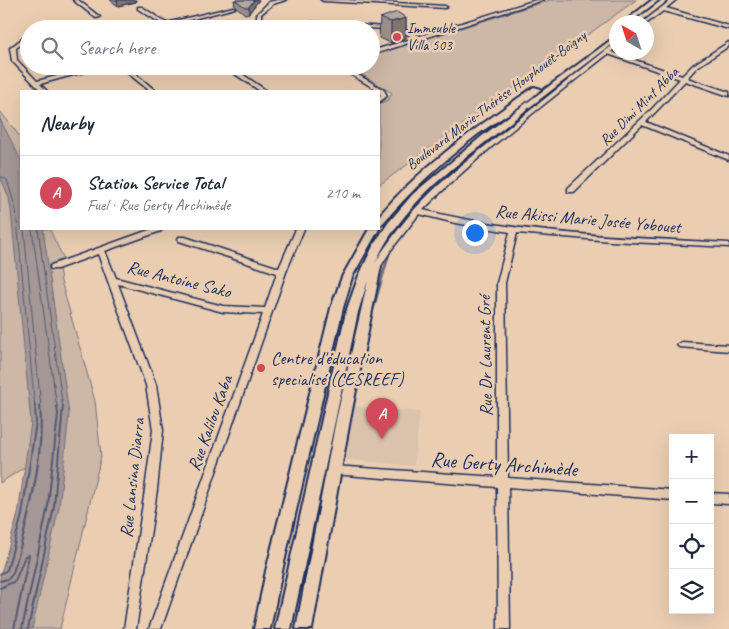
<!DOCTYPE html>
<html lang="en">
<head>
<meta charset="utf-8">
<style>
	body { margin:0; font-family:Caveat,sans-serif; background:#f2f2f3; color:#1f2937 }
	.controls { position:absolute; right:15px; bottom:15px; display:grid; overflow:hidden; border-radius:0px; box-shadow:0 5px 20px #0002 }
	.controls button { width:45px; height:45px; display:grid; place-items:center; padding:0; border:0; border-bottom:1px solid #e0e1e3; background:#fff; color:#1f2937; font:25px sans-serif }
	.compass { position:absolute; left:609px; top:15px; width:45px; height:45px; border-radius:50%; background:#fff; box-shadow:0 5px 20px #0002; rotate:321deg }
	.you { position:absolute; left:474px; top:232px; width:18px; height:18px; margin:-12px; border:4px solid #fff; border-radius:50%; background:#1a73e8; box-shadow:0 0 0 8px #1a73e833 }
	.badge { display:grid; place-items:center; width:32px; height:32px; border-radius:50%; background:#d1495b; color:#fff; font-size:16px; font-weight:700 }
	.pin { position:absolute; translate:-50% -41px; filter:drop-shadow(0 1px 2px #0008) }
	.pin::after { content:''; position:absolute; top:26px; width:18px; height:15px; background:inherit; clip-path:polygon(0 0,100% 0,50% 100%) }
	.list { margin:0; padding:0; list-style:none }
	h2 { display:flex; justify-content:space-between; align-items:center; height:65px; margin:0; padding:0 20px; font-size:21px }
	h2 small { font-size:16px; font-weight:400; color:#747a83 }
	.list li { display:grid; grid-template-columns:32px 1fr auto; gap:15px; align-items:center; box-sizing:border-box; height:75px; padding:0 20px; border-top:1px solid #e0e1e3 }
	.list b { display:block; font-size:19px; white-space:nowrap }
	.list p { margin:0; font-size:16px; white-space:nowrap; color:#747a83 }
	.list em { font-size:16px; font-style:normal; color:#747a83 }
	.icon { flex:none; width:28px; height:28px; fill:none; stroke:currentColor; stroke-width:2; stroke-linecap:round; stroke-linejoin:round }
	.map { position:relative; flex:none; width:729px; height:629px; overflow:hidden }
	.search { position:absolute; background:#fff; box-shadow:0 5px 20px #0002; left:20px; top:20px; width:360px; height:55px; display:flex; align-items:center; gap:12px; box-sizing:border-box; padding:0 18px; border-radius:28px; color:#747a83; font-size:19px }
	.panel { position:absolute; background:#fff; box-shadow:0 5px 20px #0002; left:20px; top:90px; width:360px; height:140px; border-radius:0px }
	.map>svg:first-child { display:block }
</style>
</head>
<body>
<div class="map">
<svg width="729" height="629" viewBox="0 0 729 629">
	<rect width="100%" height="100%" fill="#ebceb2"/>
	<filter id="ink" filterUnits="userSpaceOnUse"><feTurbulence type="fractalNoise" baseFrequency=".02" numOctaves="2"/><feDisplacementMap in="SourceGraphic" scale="10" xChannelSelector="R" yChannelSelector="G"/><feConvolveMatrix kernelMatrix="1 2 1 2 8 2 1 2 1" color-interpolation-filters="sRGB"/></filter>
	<g filter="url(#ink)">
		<polygon fill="#dbc2ac" points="353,406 420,412 414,466 343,459"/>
		<g fill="#cdb7a6" stroke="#747382">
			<polygon points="550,0 636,0 379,185 379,104 388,100 392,93 348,66 371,66 371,56"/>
			<path d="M 0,111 L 21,138 L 21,229 L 50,229 C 54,242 62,252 66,265 L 59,268 L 61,281 L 95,401 L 101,456 L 60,629 L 10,629 L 48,452 L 0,483 Z"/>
		</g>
		<polygon fill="#a49795" stroke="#6d6d7f" points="0,119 21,160 21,229 43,229 69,414 59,507 32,629 0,629 0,577 18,514 31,422 11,210 9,198 0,176"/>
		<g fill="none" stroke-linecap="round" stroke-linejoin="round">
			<g stroke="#525974" stroke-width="1">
				<polyline points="0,176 7,180 16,210 35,408"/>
				<polyline points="24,229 41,408"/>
				<polyline points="32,229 57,408"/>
				<polyline points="38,229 63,408"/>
			</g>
			<g stroke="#525974" stroke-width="2">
				<polyline points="0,574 7,570 22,515 36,422 35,406"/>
				<path d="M 0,581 L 8,579 L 13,573 C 27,525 45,456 40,406"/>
				<polyline points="0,588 15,581 25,556 29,555 14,629"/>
				<polyline points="22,629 48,506 58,414 57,406"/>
				<polyline points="28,629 54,507 63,406"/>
			</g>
			<polyline stroke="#6d6d7f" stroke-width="3" points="369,323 390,250"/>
			<defs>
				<g id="street">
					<polygon points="73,0 78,0 100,17 96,18"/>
					<polygon points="278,0 286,0 273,4 261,14 261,18 275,29 270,29 257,19 257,14 269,2"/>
					<polygon points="321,0 347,0 445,6 447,7 445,8 323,1"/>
					<polygon points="536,0 543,0 371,55 371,51 415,38 399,30 311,24 309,23 311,22 400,28 420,36"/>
					<polygon points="671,0 676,0 666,8 729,26 729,29 663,11 647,23 643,22"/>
					<polygon points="138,7 142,7 166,23 233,7 235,8 170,25 171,27 169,28 138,9"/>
					<polygon points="71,23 79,29 74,29 69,24"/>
					<polygon points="27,35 29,35 29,39 16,48 17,60 37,81 92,67 95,69 40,84 47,91 41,91 12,61 10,48"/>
					<path d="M 729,42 L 729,46 L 697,67 L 687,78 L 729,92 L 729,96 L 685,81 L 646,122 L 729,156 L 729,160 L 642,125 L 574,192 L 568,192 L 568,188 L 651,110 L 680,79 L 608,54 C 545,104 479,153 423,210 C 523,235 626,237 729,243 L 729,247 L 611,241 L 517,233 L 505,283 L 508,478 L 673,490 L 673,500 L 508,487 L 510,629 L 498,629 L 497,487 L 333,474 L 329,473 L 328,470 L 329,467 L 333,466 L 497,477 L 497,283 L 510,232 L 455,223 L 419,214 L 391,250 L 376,274 L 370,274 L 369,272 C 382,251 397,230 413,211 C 440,181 473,156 504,131 C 541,102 577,73 614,44 L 616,44 L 616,47 L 611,52 L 682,76 L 693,65 Z"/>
					<polygon points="119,66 126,66 156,91 150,91"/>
					<polygon points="223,66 230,66 267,91 260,91"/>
					<polygon points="336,66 343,66 384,90 387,96 379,102 379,97 381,96 379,91"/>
					<polygon points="152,229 162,229 161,231 105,251 116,278 223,306 265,308 277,273 179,241 178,239 179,237 185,237 279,268 296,229 304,229 286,272 161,629 149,629 263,314 223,312 118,284 156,385 163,430 157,490 136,629 124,629 145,490 153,430 146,385 98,254 57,269 51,269 50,267 51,265"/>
					<polygon points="682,342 729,345 729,351 679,347 677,345"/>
					<polygon points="710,493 729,494 729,504 710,503"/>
				</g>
				<g id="secondary">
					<polygon points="652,0 659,0 630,22 624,22"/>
					<path d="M 616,36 L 616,41 C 576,72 535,102 496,134 C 447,172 402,206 375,263 L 380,264 L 381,266 L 350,420 L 312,629 L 296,629 L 336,420 L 368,280 L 358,312 L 291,629 L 275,629 L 346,312 L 358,278 L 373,246 L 388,223 L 413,194 L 481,137 Z"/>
					<path d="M 534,87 L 541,89 C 525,105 497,120 478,134 C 443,161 411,190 382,224 L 379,225 L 379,216 C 423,164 479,126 534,87 Z"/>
					<polygon points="369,229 379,229 352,277 343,308 282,571 270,629 254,629 266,571 331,308 342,277"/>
				</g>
			</defs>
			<use href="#street" stroke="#1b2f5e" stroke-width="3"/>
			<use href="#secondary" stroke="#1b2f5e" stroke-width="4"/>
			<use href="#street" fill="#ebceb2" fill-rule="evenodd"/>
			<use href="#secondary" fill="#ebceb2" fill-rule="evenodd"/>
		</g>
		<g fill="#9d8f87" stroke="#1b2f5e">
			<polygon points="110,0 136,0 136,2 118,6"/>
			<polygon points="234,0 259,0 249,13 245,14 235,6"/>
			<polygon points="380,18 406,18 406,38 391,43 379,38"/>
		</g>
		<g fill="#80746e" stroke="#1b2f5e">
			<polygon points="117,0 136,0 136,2 118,6"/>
			<polygon points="254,0 259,0 249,13 249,7"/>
			<polygon points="406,18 406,38 391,43 391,22"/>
		</g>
		<g fill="#b7a69d" stroke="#1b2f5e">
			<polygon points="235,0 254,0 249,7 245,7"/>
			<polygon points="397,12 406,18 391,22 380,18"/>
		</g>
	</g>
	<g fill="#d1495b" stroke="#ebceb2" stroke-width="2">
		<circle cx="397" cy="37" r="5"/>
		<circle cx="261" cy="368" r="5"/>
	</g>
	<g text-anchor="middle" stroke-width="5" stroke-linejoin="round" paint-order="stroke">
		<g font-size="15" fill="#1b2f5e" stroke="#ebceb2" text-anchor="start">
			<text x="407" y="33">Immeuble<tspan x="407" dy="17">Villa 503</tspan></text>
		</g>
		<g font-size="15" fill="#1b2f5e" stroke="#ebceb2">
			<text transform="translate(496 100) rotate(-37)" y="5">Boulevard Marie-Thérèse Houphouët-Boigny</text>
			<text transform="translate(639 106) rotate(-45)" y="5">Rue Dimi Mint Abba</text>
		</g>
		<g font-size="18" fill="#1b2f5e" stroke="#ebceb2">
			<text transform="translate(588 219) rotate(5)" y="6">Rue Akissi Marie Josée Yobouet</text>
			<text transform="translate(179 279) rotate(14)" y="6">Rue Antoine Sako</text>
			<text transform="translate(485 356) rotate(-91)" y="6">Rue Dr Laurent Gré</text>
			<text transform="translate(210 423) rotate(-70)" y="6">Rue Kalilou Kaba</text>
			<text transform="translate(132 478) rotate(-84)" y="6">Rue Lansina Diarra</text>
		</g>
		<g font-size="18" fill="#1b2f5e" stroke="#ebceb2" text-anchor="start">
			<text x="271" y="364">Centre d'éducation<tspan x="271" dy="21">specialisé (CESREEF)</tspan></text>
		</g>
		<g font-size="21" fill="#1b2f5e" stroke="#ebceb2">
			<text transform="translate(504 464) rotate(4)" y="7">Rue Gerty Archimède</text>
		</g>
	</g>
</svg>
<div class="controls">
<button>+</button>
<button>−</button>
<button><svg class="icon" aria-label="locate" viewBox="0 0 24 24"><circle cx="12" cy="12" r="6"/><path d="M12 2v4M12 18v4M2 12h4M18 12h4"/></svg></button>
<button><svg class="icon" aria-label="layers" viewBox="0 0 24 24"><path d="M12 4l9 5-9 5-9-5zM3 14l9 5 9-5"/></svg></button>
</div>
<svg class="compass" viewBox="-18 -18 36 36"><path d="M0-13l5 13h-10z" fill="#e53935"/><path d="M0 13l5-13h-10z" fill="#747a83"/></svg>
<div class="you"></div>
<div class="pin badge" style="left:382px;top:439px">A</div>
<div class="search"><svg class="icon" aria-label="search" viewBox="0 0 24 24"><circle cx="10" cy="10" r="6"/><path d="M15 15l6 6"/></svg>Search here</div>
<section class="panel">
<h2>Nearby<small></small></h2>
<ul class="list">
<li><span class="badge">A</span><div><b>Station Service Total</b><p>Fuel · Rue Gerty Archimède</p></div><em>210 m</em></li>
</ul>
</section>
</div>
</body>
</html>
